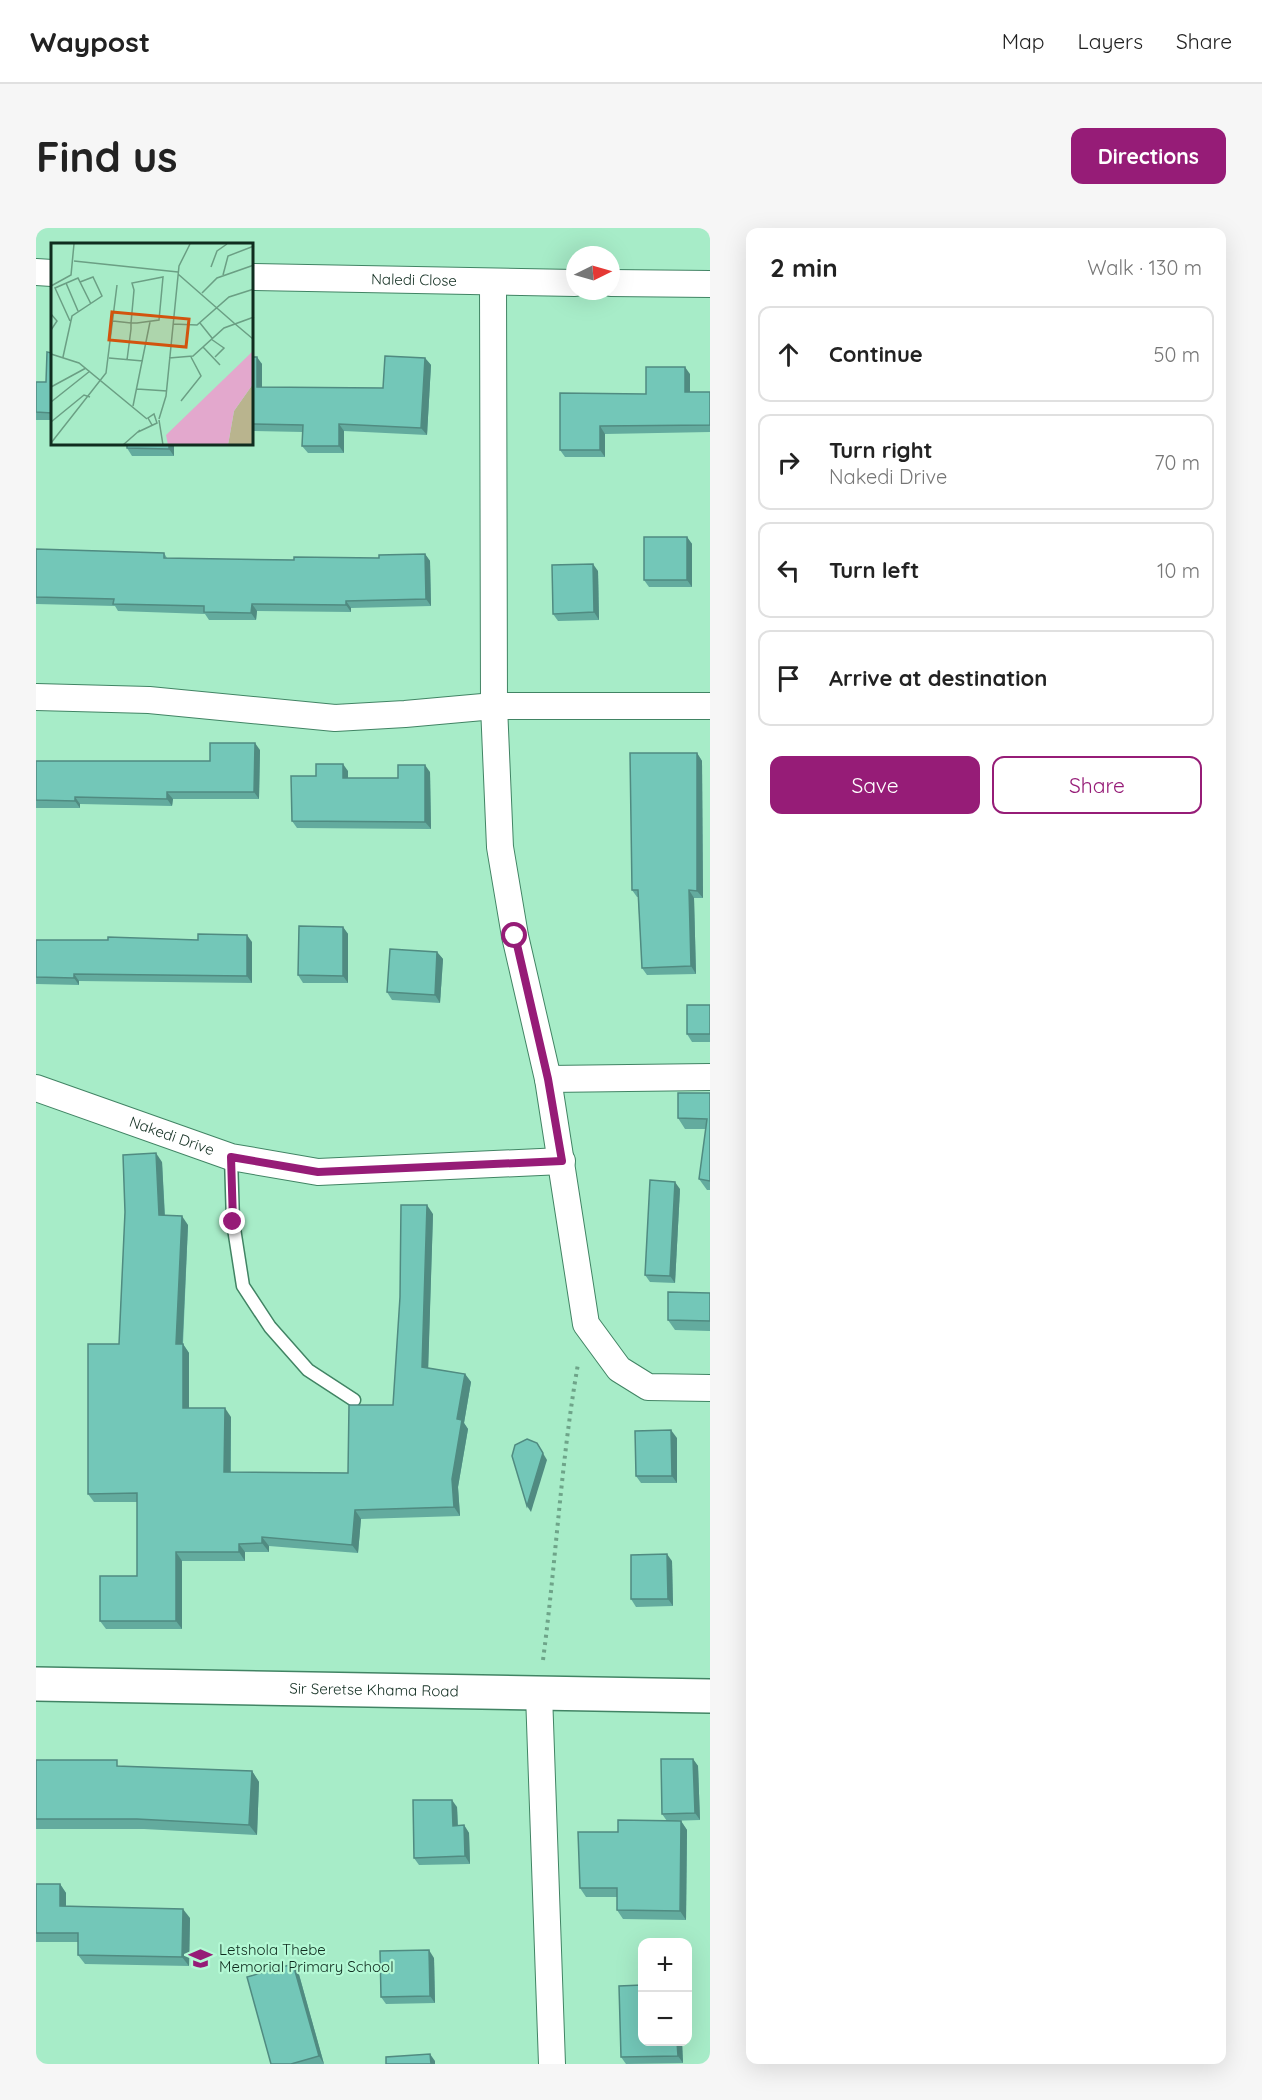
<!DOCTYPE html>
<html lang="en">
<head>
<meta charset="utf-8">
<style>
	body { margin:0; font-family:Quicksand,sans-serif; background:#f6f6f6; color:#222 }
	.controls { position:absolute; right:18px; bottom:18px; display:grid; overflow:hidden; border-radius:12px; box-shadow:0 6px 24px #0002 }
	.controls button { width:54px; height:54px; display:grid; place-items:center; padding:0; border:0; border-bottom:2px solid #e0e0e0; background:#fff; color:#222; font:30px sans-serif }
	.compass { position:absolute; left:530px; top:18px; width:54px; height:54px; border-radius:50%; background:#fff; box-shadow:0 6px 24px #0002; rotate:85deg }
	.stop { position:absolute; width:18px; height:18px; margin:-14px; border:4px solid #961c77; border-radius:50%; background:#fff }
	.stop.end { background:#961c77; border-color:#fff; box-shadow:0 2px 6px #0008 }
	.list { margin:0; padding:0; list-style:none }
	h2 { display:flex; justify-content:space-between; align-items:center; height:78px; margin:0; padding:0 24px; font-size:26px }
	h2 small { font-size:20px; font-weight:400; color:#767676 }
	.list li { display:grid; grid-template-columns:39px 1fr auto; gap:18px; align-items:center; box-sizing:border-box; height:96px; margin:0 12px 12px; padding:0 12px; border:2px solid #e0e0e0; border-radius:12px }
	.list b { display:block; font-size:22px; white-space:nowrap }
	.list p { margin:0; font-size:20px; white-space:nowrap; color:#767676 }
	.list em { font-size:20px; font-style:normal; color:#767676 }
	.actions { display:flex; gap:12px; padding:18px 24px }
	.actions a { flex:1; padding:14px 0; border:2px solid #961c77; border-radius:12px; text-align:center; font-size:21px; color:#961c77 }
	.actions .main { background:#961c77; color:#fff }
	.icon { flex:none; width:33px; height:33px; fill:none; stroke:currentColor; stroke-width:2; stroke-linecap:round; stroke-linejoin:round }
	.map { position:relative; flex:none; width:674px; height:1836px; overflow:hidden; border-radius:12px }
	header { display:flex; align-items:center; gap:36px; box-sizing:border-box; height:84px; padding:0 30px; background:#fff; border-bottom:2px solid #e0e0e0 }
	header strong { font-size:28px }
	nav { display:flex; gap:33px; margin-inline-start:auto; font-size:21px }
	.intro { display:flex; align-items:center; justify-content:space-between; box-sizing:border-box; height:144px; padding:0 36px }
	h1 { margin:0; font-size:42px }
	.button { padding:15px 27px; border-radius:12px; background:#961c77; color:#fff; font-size:21px; font-weight:700 }
	main { display:flex; gap:36px; padding:0 36px }
	aside { flex:1; background:#fff; border-radius:12px; box-shadow:0 6px 24px #0002 }
	.map>svg:first-child { display:block }
</style>
</head>
<body>
<header>
<strong>Waypost</strong>
<nav><a>Map</a><a>Layers</a><a>Share</a></nav>
</header>
<div class="intro"><h1>Find us</h1><a class="button">Directions</a></div>
<main>
<div class="map">
<svg width="674" height="1836" viewBox="0 0 674 1836">
	<rect width="100%" height="100%" fill="#a7ecc8"/>
	<g fill="none" stroke-linecap="round" stroke-linejoin="round">
		<defs>
			<polyline id="lane" points="195,929 197,994 207,1058 234,1099 272,1142 318,1172"/>
			<g id="street">
				<polyline points="0,44 16,45"/>
				<path id="s1" d="M 216,49 L 539,55"/>
				<polyline points="457,54 458,478 464,619 479,708 512,851 550,1096 583,1141 612,1159 674,1160"/>
				<polyline points="575,55 674,56"/>
				<polyline points="0,469 113,472 299,490 369,486 458,478 674,478"/>
				<polyline points="512,851 674,849"/>
				<path id="s2" d="M 0,860 L 195,929 L 282,944 L 526,933"/>
				<polyline points="503,1466 516,1836"/>
			</g>
			<g id="secondary">
				<path id="s3" d="M 0,1456 L 674,1468"/>
			</g>
		</defs>
		<use href="#lane" stroke="#418464" stroke-width="15"/>
		<use href="#street" stroke="#418464" stroke-width="28"/>
		<use href="#secondary" stroke="#418464" stroke-width="36"/>
		<path stroke="#6ea489" stroke-width="4" stroke-dasharray="3 4.5" stroke-linecap="butt" d="M 507,1432 C 520,1333 525,1233 542,1136"/>
		<use href="#lane" stroke="#fff" stroke-width="12"/>
		<use href="#street" stroke="#fff" stroke-width="26"/>
		<use href="#secondary" stroke="#fff" stroke-width="33"/>
	</g>
	<g fill="#63ab9e">
		<polygon points="16,125 16,192 0,192 0,154 10,154"/>
		<polygon points="216,129 226,136 226,159 347,160 389,130 395,137 391,207 308,203 308,225 272,225 266,218 267,204 216,203"/>
		<polygon points="654,146 654,164 674,164 674,204 569,206 569,229 529,229 524,222 610,166"/>
		<polygon points="91,216 138,216 138,228 96,228 91,220"/>
		<polygon points="651,309 656,316 656,359 613,359 608,352"/>
		<polygon points="0,321 128,325 131,330 258,332 343,330 389,326 394,333 395,378 315,380 315,384 221,383 220,392 173,392 169,386 82,383 79,378 0,376"/>
		<polygon points="562,343 563,392 522,393 517,386"/>
		<polygon points="224,522 223,571 137,571 136,578 44,576 44,580 0,580 0,533 174,533"/>
		<polygon points="661,525 666,533 667,670 658,670 660,746 611,747 606,740 602,669 601,669 596,662"/>
		<polygon points="312,543 312,550 362,550 394,544 395,601 261,600 256,593 280,548"/>
		<polygon points="307,699 312,706 312,755 267,755 262,747"/>
		<polygon points="0,712 216,714 216,755 43,753 43,757 0,756"/>
		<polygon points="401,724 407,731 404,775 356,772 351,764"/>
		<polygon points="674,777 674,814 656,814 651,806"/>
		<polygon points="674,865 674,962 671,962 663,951 670,901 649,901 642,890"/>
		<polygon points="126,934 129,987 152,997 147,1116 153,1125 153,1180 195,1189 195,1244 312,1245 357,1177 397,986 392,1140 429,1146 435,1154 428,1195 432,1201 422,1259 424,1288 325,1291 322,1325 233,1318 233,1324 209,1324 209,1333 146,1333 146,1401 70,1401 64,1393 101,1348 101,1274 58,1274 52,1266 83,1116 89,984"/>
		<polygon points="644,961 639,1055 614,1054 609,1047"/>
		<polygon points="674,1065 674,1103 639,1102 632,1092"/>
		<polygon points="641,1210 641,1255 605,1255 600,1248"/>
		<polygon points="636,1333 637,1378 600,1379 595,1371"/>
		<polygon points="657,1531 662,1538 664,1592 633,1593 645,1593 651,1602 650,1692 587,1691 581,1682 581,1669 550,1669 544,1660 582,1604 631,1593 626,1586"/>
		<polygon points="0,1532 85,1538 216,1543 223,1554 221,1607 108,1601 0,1601"/>
		<polygon points="421,1579 422,1598 428,1597 433,1605 434,1636 383,1637 378,1630"/>
		<polygon points="0,1656 24,1656 30,1665 30,1678 154,1690 153,1738 49,1736 42,1727 42,1714 0,1714"/>
		<polygon points="398,1730 399,1775 350,1776 345,1769"/>
		<polygon points="257,1736 262,1743 288,1836 235,1836"/>
		<polygon points="646,1814 647,1835 590,1836 585,1829"/>
	</g>
	<g fill="#508b81">
		<polygon points="221,129 226,136 226,166 221,159"/>
		<polygon points="389,130 395,137 391,207 385,200"/>
		<polygon points="649,139 654,146 654,171 649,164"/>
		<polygon points="303,196 308,203 308,225 303,218"/>
		<polygon points="564,198 569,206 569,229 564,222"/>
		<polygon points="133,216 138,216 138,228 133,221"/>
		<polygon points="651,309 656,316 656,359 651,352"/>
		<polygon points="389,326 394,333 395,378 390,371"/>
		<polygon points="557,336 562,343 563,392 558,384"/>
		<polygon points="310,373 315,380 315,384 310,377"/>
		<polygon points="216,376 221,383 220,392 215,385"/>
		<polygon points="219,515 224,522 223,571 218,564"/>
		<polygon points="661,525 666,533 667,670 661,663"/>
		<polygon points="307,536 312,543 312,557 307,550"/>
		<polygon points="389,537 394,544 395,601 389,594"/>
		<polygon points="131,564 137,571 136,578 131,571"/>
		<polygon points="39,569 44,576 44,580 39,573"/>
		<polygon points="653,662 658,670 660,746 655,738"/>
		<polygon points="307,699 312,706 312,755 307,748"/>
		<polygon points="211,707 216,714 216,755 211,748"/>
		<polygon points="401,724 407,731 404,775 399,767"/>
		<polygon points="38,746 43,753 43,757 38,750"/>
		<polygon points="120,925 126,934 129,995 123,987"/>
		<polygon points="639,954 644,961 639,1055 634,1048"/>
		<polygon points="391,977 397,986 392,1147 386,1139"/>
		<polygon points="146,988 152,997 146,1125 140,1116"/>
		<polygon points="147,1116 153,1125 153,1189 147,1180"/>
		<polygon points="429,1146 435,1154 428,1195 432,1201 422,1259 424,1288 418,1279 416,1251 421,1191"/>
		<polygon points="189,1180 195,1189 194,1252 188,1244"/>
		<polygon points="635,1202 641,1210 641,1255 636,1248"/>
		<polygon points="501,1215 511,1232 495,1284 491,1278"/>
		<polygon points="319,1282 325,1291 322,1325 316,1317"/>
		<polygon points="226,1309 233,1318 233,1324 226,1315"/>
		<polygon points="203,1316 209,1324 209,1333 203,1324"/>
		<polygon points="140,1324 146,1333 146,1401 140,1393"/>
		<polygon points="631,1326 636,1333 637,1378 632,1371"/>
		<polygon points="657,1531 662,1538 664,1592 659,1585"/>
		<polygon points="216,1543 223,1554 221,1607 213,1597"/>
		<polygon points="416,1572 421,1579 422,1605 417,1598"/>
		<polygon points="645,1593 651,1602 650,1692 644,1683"/>
		<polygon points="428,1597 433,1605 434,1636 429,1628"/>
		<polygon points="24,1656 30,1665 30,1687 24,1678"/>
		<polygon points="147,1681 154,1690 153,1738 146,1729"/>
		<polygon points="393,1722 398,1730 399,1775 394,1768"/>
		<polygon points="257,1736 262,1743 288,1836 283,1828"/>
		<polygon points="641,1814 646,1814 647,1835 642,1828"/>
		<polygon points="394,1826 399,1833 399,1836 395,1836"/>
	</g>
	<g fill="#73c7b8" stroke="#508b81" stroke-width="1.5">
		<polygon points="11,124 16,125 16,185 0,184 0,154 10,154"/>
		<polygon points="349,128 389,130 385,200 303,196 303,218 266,218 267,197 216,196 216,129 221,129 221,159 347,160"/>
		<polygon points="610,139 649,139 649,164 674,164 674,197 564,198 564,222 524,222 524,165 610,166"/>
		<polygon points="91,216 133,216 133,221 91,220"/>
		<rect x="608" y="309" width="43" height="43"/>
		<polygon points="0,321 128,325 128,330 258,332 258,329 343,330 343,327 389,326 390,371 310,373 310,377 216,376 215,385 168,384 168,378 77,376 78,371 0,369"/>
		<polygon points="557,336 558,384 517,386 516,337"/>
		<polygon points="174,515 219,515 218,564 131,564 131,571 39,569 39,573 0,572 0,533 174,533"/>
		<polygon points="594,525 661,525 661,663 653,662 655,738 606,740 602,662 596,662"/>
		<polygon points="280,536 307,536 307,550 362,550 362,537 389,537 389,594 256,593 255,548 280,548"/>
		<polygon points="263,698 307,699 307,748 262,747"/>
		<polygon points="162,706 211,707 211,748 38,746 38,750 0,749 0,712 72,712 72,709 162,712"/>
		<polygon points="354,721 401,724 399,767 351,764"/>
		<rect x="651" y="777" width="23" height="29"/>
		<polygon points="642,865 674,865 674,953 663,951 671,891 642,890"/>
		<polygon points="120,925 123,987 146,988 140,1116 147,1116 147,1180 189,1180 188,1244 312,1245 313,1177 357,1177 364,1069 365,977 391,977 386,1139 429,1146 421,1191 426,1192 416,1251 418,1279 319,1282 316,1317 226,1309 226,1315 203,1316 203,1324 140,1324 140,1393 64,1393 64,1348 101,1348 101,1265 52,1266 52,1116 83,1116 89,984 87,927"/>
		<polygon points="614,952 639,954 634,1048 609,1047"/>
		<polygon points="632,1064 674,1065 674,1093 632,1092"/>
		<polygon points="635,1202 636,1248 600,1248 599,1203"/>
		<polygon points="491,1211 501,1215 507,1225 491,1278 476,1228 479,1217"/>
		<polygon points="631,1326 632,1371 595,1371 595,1327"/>
		<polygon points="625,1531 657,1531 659,1585 626,1586"/>
		<polygon points="0,1532 81,1532 81,1538 216,1543 213,1597 101,1591 0,1591"/>
		<polygon points="377,1572 416,1572 417,1598 428,1597 429,1628 378,1630"/>
		<polygon points="582,1592 645,1593 644,1683 581,1682 581,1660 544,1660 542,1604 582,1604"/>
		<polygon points="0,1656 24,1656 24,1678 147,1681 146,1729 42,1727 42,1705 0,1705"/>
		<polygon points="393,1722 394,1768 345,1769 344,1723"/>
		<polygon points="257,1736 283,1828 255,1836 235,1836 211,1749"/>
		<polygon points="606,1757 606,1814 641,1814 642,1828 585,1829 583,1758"/>
		<polygon points="394,1826 395,1836 350,1836 350,1829"/>
	</g>
	<g fill="none" stroke-linecap="round" stroke-linejoin="round">
		<polyline stroke="#961c77" stroke-width="8" points="197,994 195,929 282,944 526,933 512,851 479,708"/>
	</g>
	<defs>
		<symbol id="school-bare" viewBox="-9 -9 18 18"><path d="M0-5L7-2L0 1L-7-2ZM-4 1L0 2.5L4 1V4Q0 6-4 4Z" fill="#961c77" stroke="#b4f9d5" stroke-width="2.5" paint-order="stroke"/></symbol>
	</defs>
	<g fill-rule="evenodd">
		<use href="#school-bare" x="148" y="1714" width="33" height="33"/>
	</g>
	<g text-anchor="middle" stroke-width="4.5" stroke-linejoin="round" paint-order="stroke">
		<g font-size="15" fill="#102c1f" stroke="#b4f9d5">
			<text dy="5" stroke="none"><textPath href="#s1" startOffset="162">Naledi Close</textPath></text>
			<text dy="5" stroke="none"><textPath href="#s2" startOffset="144">Nakedi Drive</textPath></text>
			<text dy="5" stroke="none"><textPath href="#s3" startOffset="338">Sir Seretse Khama Road</textPath></text>
		</g>
		<g font-size="15" fill="#102c1f" stroke="#b4f9d5" text-anchor="start">
			<text x="183" y="1727">Letshola Thebe<tspan x="183" dy="17">Memorial Primary School</tspan></text>
		</g>
	</g>
	<g transform="translate(15 15)">
		<rect width="202" height="202" fill="#a7ecc8"/>
		<path d="M 202,141 L 202,202 L 177,202 L 183,168 Z" fill="#b9b48e"/>
		<path d="M 202,108 L 202,141 L 183,168 L 177,202 L 117,202 L 115,192 Z" fill="#e3a8cd"/>
		<path fill="none" stroke="#6b9f84" stroke-width="1.5" d="M 23,18 L 127,29M 160,24 L 166,8 L 176,1M 127,31 L 183,80M 172,32 L 177,13 L 203,3M 15,40 L 27,68M 0,43 L 20,32 L 23,1M 151,50 L 166,35 L 203,22M 0,71 L 6,78 L 0,87M 19,78 L 4,45 L 27,35 L 40,61M 62,78 L 80,80 L 86,80 L 108,77 L 112,34 L 81,40 L 83,47 L 80,80 L 80,86 L 76,117M 149,80 L 161,95M 183,80 L 202,96M 122,81 L 146,82 L 178,54 L 203,46M 160,96 L 173,105 L 164,114M 152,104 L 169,122M 0,111 L 28,120 L 96,176M 12,114 L 21,73 L 51,53 L 42,34 L 29,39M 58,115 L 92,118M 118,115 L 142,113 L 173,85 L 203,74M 0,144 L 35,125M 86,146 L 116,148M 130,158 L 150,133 L 140,114M 0,159 L 39,128M 82,163 L 99,79M 108,176 L 115,153 L 128,23 L 139,1M 108,177 L 112,202M 0,179 L 33,152 L 39,154M 87,189 L 106,180 L 103,171 L 97,175 L 101,182M 0,200 L 55,130 L 66,42M 72,202 L 89,187"/>
		<path fill="#d2540e" fill-opacity="0.15" stroke="#d2540e" stroke-width="3" d="M 61,69 L 138,76 L 135,104 L 58,97 Z"/>
		<rect width="202" height="202" fill="none" stroke="#102c1f" stroke-width="3"/>
	</g>
</svg>
<div class="controls">
<button>+</button>
<button>−</button>
</div>
<svg class="compass" viewBox="-18 -18 36 36"><path d="M0-13l5 13h-10z" fill="#e53935"/><path d="M0 13l5-13h-10z" fill="#767676"/></svg>
<div class="stop" style="left:479px;top:708px"></div>
<div class="stop end" style="left:197px;top:994px"></div>
</div>
<aside>
<h2>2 min<small>Walk · 130 m</small></h2>
<ul class="list">
<li><svg class="icon" aria-label="ahead" viewBox="0 0 24 24"><path d="M12 20V5M6 11l6-6 6 6"/></svg><div><b>Continue</b></div><em>50 m</em></li>
<li><svg class="icon" aria-label="right" viewBox="0 0 24 24"><path d="M7 20v-9h11M14 6l5 5-5 5"/></svg><div><b>Turn right</b><p>Nakedi Drive</p></div><em>70 m</em></li>
<li><svg class="icon" aria-label="left" viewBox="0 0 24 24"><path d="M17 20v-9H6M10 6l-5 5 5 5"/></svg><div><b>Turn left</b></div><em>10 m</em></li>
<li><svg class="icon" aria-label="arrive" viewBox="0 0 24 24"><path d="M6 21V4h12l-3 4 3 4H6"/></svg><div><b>Arrive at destination</b></div></li>
</ul>
<div class="actions"><a class="main">Save</a><a>Share</a></div>
</aside>
</main>
</body>
</html>
